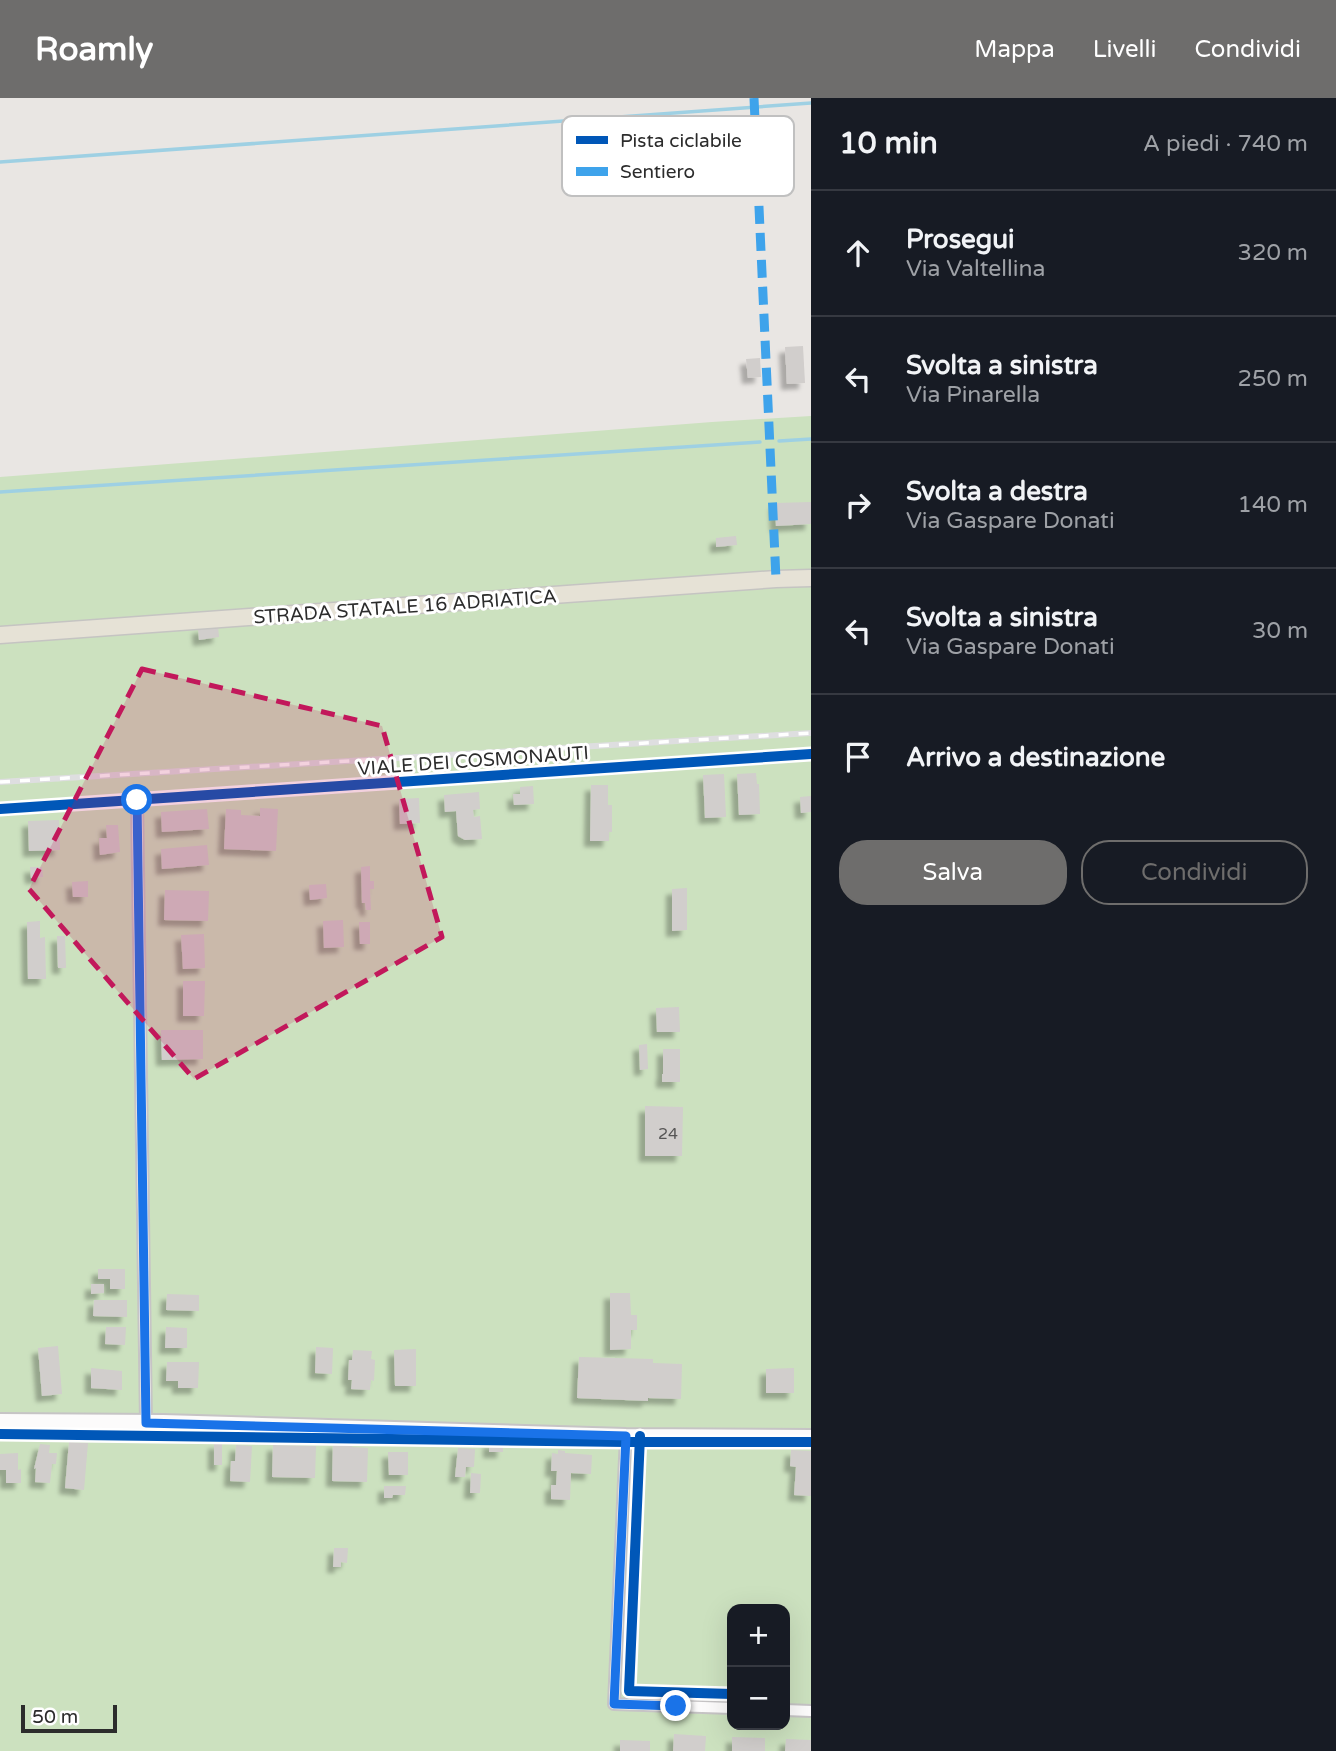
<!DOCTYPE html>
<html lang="it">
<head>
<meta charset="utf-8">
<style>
	body { margin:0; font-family:"Varela Round",sans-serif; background:#20242c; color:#f1f3f6 }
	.controls { position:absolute; right:21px; bottom:21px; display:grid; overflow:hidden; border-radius:14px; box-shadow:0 7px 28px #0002 }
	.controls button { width:63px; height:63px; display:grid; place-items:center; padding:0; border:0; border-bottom:2px solid #363941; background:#171b24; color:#f1f3f6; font:35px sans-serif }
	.scale { position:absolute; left:21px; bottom:18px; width:96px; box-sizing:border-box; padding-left:7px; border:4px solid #2c2c2c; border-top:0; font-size:19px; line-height:24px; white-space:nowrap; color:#2c2c2c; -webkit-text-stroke:5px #fff; paint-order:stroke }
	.stop { position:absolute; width:21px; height:21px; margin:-16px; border:5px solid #1a73e8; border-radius:50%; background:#fff }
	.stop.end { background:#1a73e8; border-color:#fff; box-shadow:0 2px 7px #0008 }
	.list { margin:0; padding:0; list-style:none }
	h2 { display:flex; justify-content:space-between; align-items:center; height:91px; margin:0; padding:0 28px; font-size:30px }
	h2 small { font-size:23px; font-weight:400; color:#9ea1a6 }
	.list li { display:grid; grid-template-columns:46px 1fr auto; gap:21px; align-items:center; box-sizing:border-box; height:126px; padding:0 28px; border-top:2px solid #363941 }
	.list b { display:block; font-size:26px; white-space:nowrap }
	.list p { margin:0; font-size:23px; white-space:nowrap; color:#9ea1a6 }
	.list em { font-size:23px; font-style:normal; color:#9ea1a6 }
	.actions { display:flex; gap:14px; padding:21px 28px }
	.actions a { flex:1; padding:16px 0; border:2px solid #6e6d6c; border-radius:28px; text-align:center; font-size:24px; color:#6e6d6c }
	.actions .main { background:#6e6d6c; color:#fff }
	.icon { flex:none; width:38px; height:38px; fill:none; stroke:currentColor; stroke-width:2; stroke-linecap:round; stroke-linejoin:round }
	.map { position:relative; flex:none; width:811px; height:1653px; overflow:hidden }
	header { display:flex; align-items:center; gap:42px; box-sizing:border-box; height:98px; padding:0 35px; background:#6e6d6c; color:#fff }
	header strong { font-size:33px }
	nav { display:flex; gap:38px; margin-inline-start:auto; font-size:24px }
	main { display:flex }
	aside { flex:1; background:#171b24 }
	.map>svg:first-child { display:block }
</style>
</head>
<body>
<header>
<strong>Roamly</strong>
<nav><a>Mappa</a><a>Livelli</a><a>Condividi</a></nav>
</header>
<main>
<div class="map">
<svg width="811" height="1653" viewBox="0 0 811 1653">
	<defs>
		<filter id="shadow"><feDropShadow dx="-6" dy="6" stdDeviation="2" flood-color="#0004"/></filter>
	</defs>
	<rect width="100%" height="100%" fill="#e9e6e3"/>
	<path fill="#cce1bf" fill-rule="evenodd" d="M 811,318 L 811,1653 L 0,1653 L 0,379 L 712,324 ZM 732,1511 L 785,1511 L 785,1627 L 732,1627 Z"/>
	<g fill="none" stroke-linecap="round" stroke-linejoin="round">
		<g stroke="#9ed0e3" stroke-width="3.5">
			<polyline points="0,64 811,5"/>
			<polyline points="779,343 811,341"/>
			<polyline points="0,394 760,344"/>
		</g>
	</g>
	<g fill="#d1cecc" filter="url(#shadow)">
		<polygon points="803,248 805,285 787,286 785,249"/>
		<polygon points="760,260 761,279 748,280 746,261"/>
		<polygon points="811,404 811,426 776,428 775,405"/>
		<polygon points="736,438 737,447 716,449 716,440"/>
		<polygon points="218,528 219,539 199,542 198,530"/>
		<polygon points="756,675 757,686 759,686 760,716 739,717 737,676"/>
		<polygon points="724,676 726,719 705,720 703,677"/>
		<polygon points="591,687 608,687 608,707 612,707 612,734 609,734 609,743 590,743"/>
		<polygon points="533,688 534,706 514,707 513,696 520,696 520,689"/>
		<polygon points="479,694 480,711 473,712 474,719 480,718 482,741 465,742 458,738 456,713 445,714 444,697"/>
		<polygon points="811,698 811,714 801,715 800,699"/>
		<polygon points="419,700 420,725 400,726 399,701"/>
		<polygon points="260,710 278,711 276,753 224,751 226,711 241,712 241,717 260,718"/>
		<polygon points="207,711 209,731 162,734 161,714"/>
		<polygon points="59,722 60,752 29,753 28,723"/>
		<polygon points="106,727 118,727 120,754 100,757 99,740 107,740"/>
		<polygon points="207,747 209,767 162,771 161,751"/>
		<polygon points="370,768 370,783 374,783 374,791 370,791 371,812 366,812 365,805 362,805 361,769"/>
		<polygon points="30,769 42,769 43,779 31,780"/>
		<polygon points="88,783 88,799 73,799 72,784"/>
		<polygon points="326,786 327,800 310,802 309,787"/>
		<polygon points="687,790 687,832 672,833 672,791"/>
		<polygon points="165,792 209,793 208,823 164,822"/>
		<polygon points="343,822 344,849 324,850 323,823"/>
		<polygon points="40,823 40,840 45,839 46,881 28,881 27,824"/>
		<polygon points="359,824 370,824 370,846 360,846"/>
		<polygon points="204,836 205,870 183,871 181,837"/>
		<polygon points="57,838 65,838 66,870 58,870"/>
		<polygon points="183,883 205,883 204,918 183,918"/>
		<polygon points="679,909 680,934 657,934 656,910"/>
		<polygon points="161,932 203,932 203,961 162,962"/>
		<polygon points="647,946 648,971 640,972 639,947"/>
		<polygon points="663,951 680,951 680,984 662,984 662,976 663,976"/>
		<polygon points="645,1008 683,1009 682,1058 645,1058"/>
		<polygon points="98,1171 125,1171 125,1191 110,1191 110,1181 98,1181"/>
		<polygon points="91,1186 104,1186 104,1195 91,1196"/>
		<polygon points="610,1195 630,1195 631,1217 637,1217 637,1232 631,1232 631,1251 610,1252"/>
		<polygon points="167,1196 199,1197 199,1213 166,1212"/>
		<polygon points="94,1202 127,1202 127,1219 93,1218"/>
		<polygon points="106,1229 126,1229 125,1247 105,1246"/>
		<polygon points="166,1229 187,1230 187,1250 165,1250"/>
		<polygon points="58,1248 62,1296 42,1298 38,1250"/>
		<polygon points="316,1249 333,1250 332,1276 315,1275"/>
		<polygon points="416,1251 416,1288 395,1288 394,1252"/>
		<polygon points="353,1252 372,1253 371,1261 375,1262 374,1283 371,1282 370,1292 351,1291 352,1282 348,1282 349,1262 352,1262"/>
		<polygon points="579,1259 653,1261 653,1265 682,1266 681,1301 648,1300 648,1303 577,1300"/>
		<polygon points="167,1264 199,1264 198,1290 178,1290 178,1283 166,1283"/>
		<polygon points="91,1270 122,1273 122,1292 91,1290"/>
		<polygon points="794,1270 794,1295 766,1295 766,1271"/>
		<polygon points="69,1344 88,1345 84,1392 65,1390"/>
		<rect x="489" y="1344" width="14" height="10"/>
		<rect x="214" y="1345" width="8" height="22"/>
		<polygon points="333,1345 353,1345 352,1349 368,1350 367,1384 332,1383"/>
		<polygon points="40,1346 50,1347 49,1355 57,1355 56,1366 52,1366 50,1385 35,1384 36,1370 34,1371"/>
		<polygon points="236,1347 252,1348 250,1384 230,1383 231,1363 235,1363"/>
		<polygon points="273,1347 316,1348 315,1380 272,1379"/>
		<polygon points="458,1350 475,1351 474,1369 466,1369 465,1379 455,1379"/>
		<polygon points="558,1352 565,1353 565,1355 592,1357 591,1376 571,1375 570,1402 551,1401 551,1387 556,1387 557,1373 551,1373 552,1355 558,1356"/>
		<polygon points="791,1352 811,1353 811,1398 794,1397 796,1369 790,1368"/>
		<polygon points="388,1354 408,1354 408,1377 389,1377"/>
		<polygon points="18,1355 18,1372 21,1371 21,1385 6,1385 6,1372 0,1372 0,1356"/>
		<polygon points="471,1375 481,1376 480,1395 470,1395"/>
		<polygon points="384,1388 406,1388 405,1397 393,1397 392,1400 384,1400"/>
		<polygon points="334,1450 348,1450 347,1465 341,1464 341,1469 333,1469"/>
		<polygon points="674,1636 706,1638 705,1653 673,1653"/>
		<polygon points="732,1639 765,1640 765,1653 732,1653"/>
		<polygon points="786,1641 811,1642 811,1653 785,1653"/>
		<polygon points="620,1642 650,1643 650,1653 620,1653"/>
	</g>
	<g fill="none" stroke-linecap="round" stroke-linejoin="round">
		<defs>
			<g id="street">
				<polyline points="137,702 146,1325"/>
				<polyline points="0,711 811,656"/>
				<polyline points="626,1338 614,1606 732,1610"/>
				<polyline points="785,1612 811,1613"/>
			</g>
			<polyline id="secondary" points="0,1323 163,1324 626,1338 811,1339"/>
			<polyline id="primary" points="0,537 776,481 811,480"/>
		</defs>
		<use href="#street" stroke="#c6c4c5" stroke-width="14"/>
		<use href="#secondary" stroke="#c6c4c5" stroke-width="18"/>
		<use href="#primary" stroke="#c5c4c2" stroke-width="19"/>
		<use href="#street" stroke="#fcfbfb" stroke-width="10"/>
		<use href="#secondary" stroke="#fcfbfb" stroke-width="14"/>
		<use href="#primary" stroke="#e6e2d6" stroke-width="16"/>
		<defs>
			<polyline id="rail" points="0,684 811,635"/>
		</defs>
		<use href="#rail" stroke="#dedee0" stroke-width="6"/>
		<use href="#rail" stroke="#fff" stroke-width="3.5" stroke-dasharray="10" stroke-linecap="butt"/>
		<polyline stroke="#3ea3eb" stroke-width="9" stroke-dasharray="18 9" stroke-linecap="butt" points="754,0 776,481"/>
		<defs>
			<g id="cycleway">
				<polyline points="0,711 811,656"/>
				<polyline points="0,1336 626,1344 811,1344"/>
				<polyline points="640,1338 629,1593 732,1596"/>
			</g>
		</defs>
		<use href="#cycleway" stroke="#fff" stroke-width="15"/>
		<use href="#cycleway" stroke="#0057b8" stroke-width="10"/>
	</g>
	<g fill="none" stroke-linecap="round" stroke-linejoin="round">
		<polyline stroke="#1a73e8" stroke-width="9" points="137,702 146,1325 626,1338 614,1606 676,1608"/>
	</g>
	<path fill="#c2185b" fill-opacity="0.2" stroke="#c2185b" stroke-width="5" stroke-dasharray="14 9" stroke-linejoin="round" d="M 142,571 L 382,628 L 442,839 L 194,981 L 29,791 Z"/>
	<g text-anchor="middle" stroke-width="6" stroke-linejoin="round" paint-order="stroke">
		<g font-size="16" fill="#565555">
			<text x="668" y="1041">24</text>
		</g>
		<g font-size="19" fill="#2c2c2c" stroke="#fff">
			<text transform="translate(405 508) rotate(-4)" y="7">STRADA STATALE 16 ADRIATICA</text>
			<text transform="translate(473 662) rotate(-4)" y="7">VIALE DEI COSMONAUTI</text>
		</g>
	</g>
	<rect x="562" y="18" width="232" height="80" rx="10" fill="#fff" stroke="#c0c0c0" stroke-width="2"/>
	<rect x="576" y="38" width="32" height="8" fill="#0057b8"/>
	<rect x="576" y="69" width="32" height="9" fill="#3ea3eb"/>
	<g font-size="19" fill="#2c2c2c">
		<text x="620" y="49">Pista ciclabile</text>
		<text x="620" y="80">Sentiero</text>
	</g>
</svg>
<div class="controls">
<button>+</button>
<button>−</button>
</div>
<div class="scale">50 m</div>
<div class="stop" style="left:137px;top:702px"></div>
<div class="stop end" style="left:676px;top:1608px"></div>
</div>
<aside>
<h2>10 min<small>A piedi · 740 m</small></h2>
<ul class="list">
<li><svg class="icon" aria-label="ahead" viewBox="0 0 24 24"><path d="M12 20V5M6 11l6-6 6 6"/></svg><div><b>Prosegui</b><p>Via Valtellina</p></div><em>320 m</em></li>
<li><svg class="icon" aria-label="left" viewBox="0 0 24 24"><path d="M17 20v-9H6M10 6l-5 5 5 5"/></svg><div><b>Svolta a sinistra</b><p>Via Pinarella</p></div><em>250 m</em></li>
<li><svg class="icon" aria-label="right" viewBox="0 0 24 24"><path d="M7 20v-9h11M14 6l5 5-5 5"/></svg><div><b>Svolta a destra</b><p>Via Gaspare Donati</p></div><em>140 m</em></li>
<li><svg class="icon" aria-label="left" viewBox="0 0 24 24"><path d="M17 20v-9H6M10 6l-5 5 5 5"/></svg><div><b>Svolta a sinistra</b><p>Via Gaspare Donati</p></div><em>30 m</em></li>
<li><svg class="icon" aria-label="arrive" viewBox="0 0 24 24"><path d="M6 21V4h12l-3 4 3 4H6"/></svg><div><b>Arrivo a destinazione</b></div></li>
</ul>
<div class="actions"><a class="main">Salva</a><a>Condividi</a></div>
</aside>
</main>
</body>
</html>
